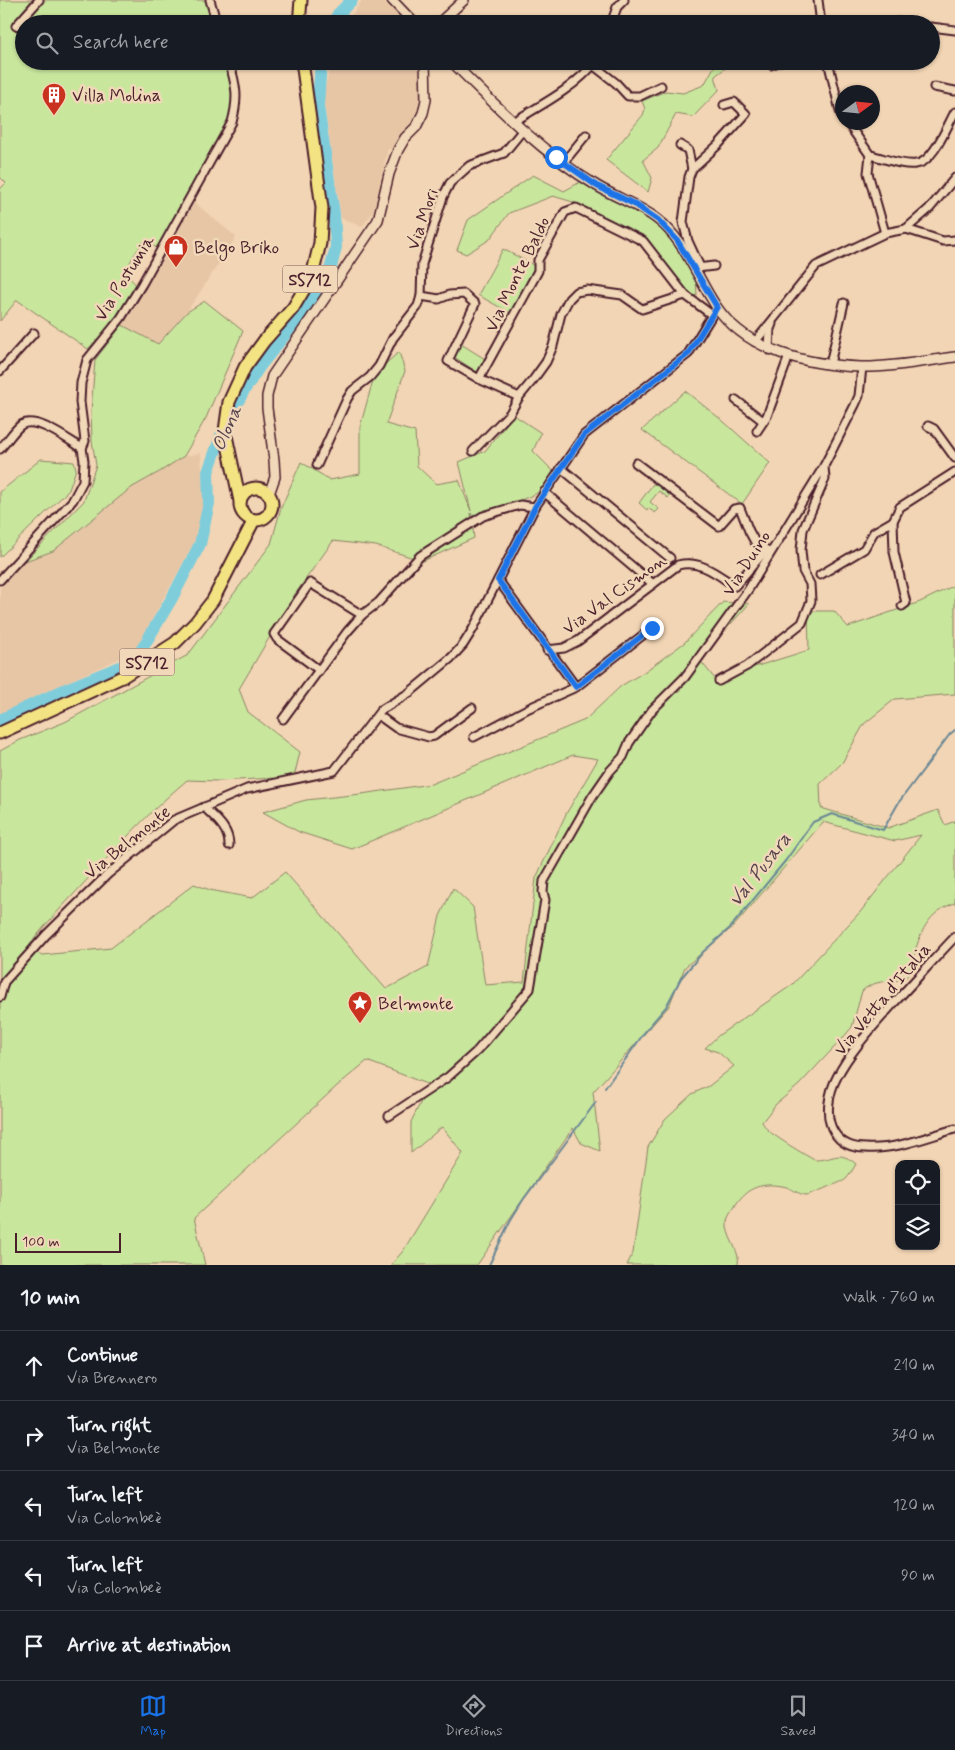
<!DOCTYPE html>
<html lang="en">
<head>
<meta charset="utf-8">
<style>
	body { margin:0; font-family:Mynerve,sans-serif; background:#20242c; color:#f1f3f6 }
	.controls { position:absolute; right:15px; bottom:15px; display:grid; overflow:hidden; border-radius:10px; box-shadow:0 1px 4px #0004 }
	.controls button { width:45px; height:45px; display:grid; place-items:center; padding:0; border:0; border-bottom:1px solid #363941; background:#171b24; color:#f1f3f6; font:25px sans-serif }
	.compass { position:absolute; left:835px; top:85px; width:45px; height:45px; border-radius:50%; background:#171b24; box-shadow:0 1px 4px #0004; rotate:75deg }
	.scale { position:absolute; left:15px; bottom:12px; width:106px; box-sizing:border-box; padding-left:5px; border:2px solid #4a1f2b; border-top:0; font-size:14px; line-height:18px; white-space:nowrap; color:#4a1f2b; -webkit-text-stroke:4px #f1d8b8; paint-order:stroke }
	.stop { position:absolute; width:15px; height:15px; margin:-11px; border:4px solid #1a73e8; border-radius:50%; background:#fff }
	.stop.end { background:#1a73e8; border-color:#fff; box-shadow:0 1px 5px #0008 }
	.list { margin:0; padding:0; list-style:none }
	h2 { display:flex; justify-content:space-between; align-items:center; height:65px; margin:0; padding:0 20px; font-size:21px }
	h2 small { font-size:16px; font-weight:400; color:#9ea1a6 }
	.list li { display:grid; grid-template-columns:32px 1fr auto; gap:15px; align-items:center; box-sizing:border-box; height:70px; padding:0 20px; border-top:1px solid #363941 }
	.list b { display:block; font-size:19px; white-space:nowrap }
	.list p { margin:0; font-size:16px; white-space:nowrap; color:#9ea1a6 }
	.list em { font-size:16px; font-style:normal; color:#9ea1a6 }
	.icon { flex:none; width:28px; height:28px; fill:none; stroke:currentColor; stroke-width:2; stroke-linecap:round; stroke-linejoin:round }
	.map { position:relative; flex:none; width:955px; height:1265px; overflow:hidden }
	.search { position:absolute; background:#171b24; box-shadow:0 1px 4px #0004; left:15px; right:15px; top:15px; height:55px; display:flex; align-items:center; gap:12px; box-sizing:border-box; padding:0 18px; border-radius:28px; color:#9ea1a6; font-size:19px }
	.sheet { height:415px; background:#171b24 }
	nav { display:flex; justify-content:space-around; align-items:center; box-sizing:border-box; height:70px; border-top:1px solid #363941; background:#171b24; font-size:14px; color:#9ea1a6 }
	nav a { display:grid; justify-items:center; gap:2px }
	nav .on { color:#1a73e8 }
	.map>svg:first-child { display:block }
</style>
</head>
<body>
<div class="map">
<svg width="955" height="1265" viewBox="0 0 955 1265">
	<rect width="100%" height="100%" fill="#f2d5b4"/>
	<filter id="ink" filterUnits="userSpaceOnUse"><feTurbulence type="fractalNoise" baseFrequency=".02" numOctaves="2"/><feDisplacementMap in="SourceGraphic" scale="10" xChannelSelector="R" yChannelSelector="G"/><feConvolveMatrix kernelMatrix="1 2 1 2 8 2 1 2 1" color-interpolation-filters="sRGB"/></filter>
	<g filter="url(#ink)">
		<g fill="#e7c6a6">
			<polygon points="362,0 382,0 407,24 346,24"/>
			<polygon points="331,61 421,61 420,101 414,118 394,150 388,149 373,212 362,227 341,218 323,97"/>
			<polygon points="194,202 236,237 187,312 158,344 122,325"/>
			<polygon points="201,453 204,509 193,545 137,647 132,653 43,693 0,715 0,588 25,561 53,551 131,488 161,471 184,456"/>
		</g>
		<g fill="#c9e69d" stroke="#8a8264">
			<path d="M 0,0 L 206,0 L 214,24 L 24,24 L 24,61 L 226,61 C 234,87 237,95 229,121 L 157,248 L 144,241 C 135,254 118,272 137,285 L 119,316 L 88,349 L 17,300 L 0,321 L 0,189 L 6,183 L 0,177 Z"/>
			<polygon points="714,61 740,61 728,66 715,76 719,90 693,117 676,114 658,148 643,160 652,178 648,192 606,160 643,115 645,109 642,101 666,91 683,93 704,85 714,67"/>
			<polygon points="533,175 564,191 582,181 633,207 655,223 674,243 696,280 697,295 695,296 686,291 645,238 610,219 573,202 553,196 509,213 489,240 466,254 457,250 468,220"/>
			<polygon points="503,249 535,266 510,313 478,295"/>
			<polygon points="205,301 243,331 206,418 184,456 161,471 131,488 53,551 25,561 84,501 96,465 92,441 91,411 95,360 122,325 158,344 187,312"/>
			<polygon points="461,344 485,359 477,372 454,357"/>
			<path d="M 399,352 L 405,371 L 386,424 L 415,432 L 417,466 L 436,484 L 459,480 L 471,511 L 459,462 L 485,451 L 514,415 L 541,433 L 533,451 L 554,472 C 551,478 548,484 543,489 C 527,502 493,505 473,518 L 471,513 L 474,538 L 423,561 L 376,546 L 333,541 L 295,594 L 239,689 L 248,712 L 300,752 L 294,777 L 219,781 L 187,780 C 149,812 117,847 84,883 C 65,904 42,927 26,950 L 43,955 L 111,948 L 194,884 L 210,890 L 252,898 L 285,872 L 386,989 L 428,967 L 440,916 L 453,888 L 473,907 L 485,985 L 524,982 L 536,878 L 566,814 L 598,759 L 573,755 L 352,849 L 299,832 L 263,812 L 306,800 L 361,794 L 431,784 L 585,720 L 621,686 L 644,672 L 684,643 L 723,602 L 749,604 L 699,659 L 719,684 L 751,668 L 809,650 L 808,611 L 834,611 L 848,627 L 920,602 L 955,585 L 955,694 L 895,699 L 864,724 L 842,763 L 820,784 L 821,808 L 888,828 L 938,810 L 945,825 L 955,821 L 955,903 C 927,912 920,933 913,959 C 912,964 911,973 906,977 C 897,984 877,977 862,991 L 852,1027 L 842,1039 L 799,1085 L 776,1104 L 762,1122 C 764,1125 766,1129 769,1131 C 774,1136 811,1159 815,1160 C 835,1160 838,1149 856,1164 C 853,1169 850,1175 845,1180 C 844,1181 811,1194 807,1195 C 798,1195 791,1187 782,1186 C 760,1182 744,1189 734,1208 C 731,1212 728,1216 727,1221 C 725,1237 741,1250 738,1265 L 627,1265 L 633,1253 L 648,1147 L 665,1119 L 692,1094 L 709,1086 L 734,1066 L 718,1052 L 705,1048 L 719,1035 L 792,985 L 861,911 L 921,835 L 895,841 L 823,822 L 734,926 L 685,967 L 669,1006 L 593,1092 L 600,1151 L 581,1143 L 573,1128 L 477,1265 L 391,1265 L 403,1251 L 463,1153 L 442,1127 L 411,1153 L 411,1122 L 429,1085 L 367,1061 L 337,1086 L 194,1218 L 205,1265 L 0,1265 L 0,751 L 20,740 L 65,722 L 188,655 L 271,544 L 281,508 L 301,462 L 330,480 L 360,474 L 360,427 L 375,373 Z"/>
			<polygon points="685,391 723,421 770,463 742,504 642,430"/>
			<polygon points="41,459 74,462 76,469 69,490 0,557 0,492"/>
			<polygon points="653,484 656,484 671,494 668,498 659,491 650,502 659,509 655,513 648,508 647,510 639,503"/>
		</g>
		<g fill="none" stroke-linecap="round" stroke-linejoin="round">
			<g stroke="#6a8795" stroke-width="2">
				<polyline points="605,1088 647,1029 666,1007 681,978 703,952 730,928 786,860 813,822 832,814 883,830 899,802 950,734 955,730"/>
				<polyline points="489,1265 510,1221 523,1200 596,1102"/>
			</g>
			<g stroke="#7fcddb" stroke-width="12">
				<polyline points="332,24 338,14 352,0"/>
				<polyline points="0,720 66,689 129,663 139,654 172,598 200,544 209,503 208,472 222,433 243,392 260,366 311,302 331,267 336,247 334,214 318,106 321,61"/>
			</g>
			<defs>
				<g id="minor">
					<polyline points="210,0 217,24"/>
					<polyline points="818,0 821,24"/>
					<polyline points="899,22 911,24"/>
					<polyline points="611,24 617,7 624,0"/>
					<polyline points="16,26 39,0"/>
					<polyline points="931,27 955,30"/>
					<polyline points="828,61 840,111 842,116"/>
					<polyline points="593,65 616,83 628,96 640,96 661,86"/>
					<polyline points="771,65 781,61"/>
					<polyline points="934,87 955,91"/>
					<path d="M 513,122 C 541,105 575,88 596,61"/>
					<path d="M 847,122 L 870,155 C 884,158 902,166 916,164 C 933,163 947,126 955,112"/>
					<polyline points="680,145 688,150 692,169"/>
					<polyline points="870,155 868,173 885,233"/>
					<polyline points="563,163 586,135"/>
					<polyline points="906,229 930,208 955,178"/>
					<polyline points="700,267 688,241 683,222 689,177 692,169 718,145 746,114 734,102 724,105"/>
					<polyline points="697,268 714,266"/>
					<polyline points="421,296 439,299 449,295 464,294 475,304 448,361 479,379 519,397"/>
					<polyline points="755,342 816,266 885,233 906,229 943,241 955,240"/>
					<polyline points="769,350 770,329 772,324"/>
					<polyline points="830,364 844,303"/>
					<polyline points="0,371 34,333"/>
					<polyline points="479,379 538,271 538,260 565,212 576,208 643,241 685,295"/>
					<polyline points="736,400 763,421"/>
					<polyline points="928,426 934,429 955,458"/>
					<polyline points="757,431 767,416 789,356"/>
					<path d="M 0,449 C 7,442 13,431 21,425 C 36,415 68,440 82,448"/>
					<polyline points="473,451 510,413 519,397 533,380 546,362 553,346 561,314 569,299 576,292 587,290 622,295 642,309 685,295 712,315"/>
					<polyline points="636,463 719,526 734,509 740,508 749,531 755,542 768,551"/>
					<polyline points="317,465 347,399 352,391 370,377 379,366 393,338 418,306 421,296 422,264 443,197 450,183 469,166 504,153 522,131"/>
					<polyline points="561,468 670,558"/>
					<polyline points="544,492 653,584"/>
					<polyline points="893,521 894,552 906,603 902,606"/>
					<polyline points="820,575 864,549 874,532 893,521 900,507 955,472"/>
					<path d="M 0,580 L 73,500 L 83,481 L 84,461 L 82,448 L 85,441 L 80,402 L 81,383 L 87,360 L 121,318 L 142,284 L 232,122 C 239,97 236,85 229,61"/>
					<polyline points="498,580 576,687"/>
					<path d="M 547,650 L 564,648 L 578,641 L 678,565 C 700,559 718,575 735,586 L 766,550"/>
					<polyline points="319,670 277,639 274,634 310,583 362,615"/>
					<polyline points="719,681 747,666 802,623 811,601 810,584 803,571 801,550 803,530 825,479 824,466"/>
					<polyline points="378,715 396,728 429,737 434,736 472,708"/>
					<polyline points="283,719 347,632 362,615 379,602 420,556 483,516 520,505 535,507"/>
					<polyline points="474,737 529,708 576,687 652,628"/>
					<path d="M 204,807 C 215,818 229,828 229,845"/>
					<path d="M 955,937 C 934,959 914,982 893,1004 C 873,1027 851,1050 837,1077 C 829,1092 824,1116 834,1132 C 841,1144 852,1148 866,1148 C 896,1150 926,1137 955,1129"/>
					<polyline points="0,997 4,982 46,935 108,874 174,820 247,789 334,771 381,710 409,693 451,658 463,645 473,629 535,507 584,435 688,354 717,307"/>
					<polyline points="389,1116 448,1077 477,1051 530,989 545,900 543,892 544,881 592,797 610,771 623,757 629,743 652,710 685,677 748,590 824,466 855,405 859,396 862,367"/>
				</g>
				<g id="tertiary">
					<polyline points="392,0 415,24"/>
					<polyline points="438,24 464,0"/>
					<path d="M 451,61 C 496,106 542,153 597,186 C 617,198 639,205 657,219 C 685,240 697,278 716,306 C 747,352 809,365 861,367 C 890,368 925,361 955,357"/>
					<polyline points="269,494 275,477 274,460 267,408 267,396 272,376 378,220 389,174 398,150 405,138 416,127 423,113 426,100 425,61"/>
				</g>
				<g id="primary">
					<polyline points="299,24 301,0"/>
					<circle cx="256" cy="504" r="16"/>
					<polyline points="240,501 225,431 229,402 245,367 264,341 293,308 312,276 320,243 322,208 302,61"/>
					<polyline points="0,733 122,677 175,643 195,623 213,600 254,520"/>
				</g>
			</defs>
			<use href="#minor" stroke="#4a1f2b" stroke-width="11"/>
			<use href="#tertiary" stroke="#4a1f2b" stroke-width="12"/>
			<use href="#primary" stroke="#4a1f2b" stroke-width="15"/>
			<use href="#minor" stroke="#f1d8b8" stroke-width="7"/>
			<use href="#tertiary" stroke="#f1d8b8" stroke-width="9"/>
			<use href="#primary" stroke="#f4e382" stroke-width="11"/>
		</g>
	</g>
	<g fill="none" stroke-linecap="round" stroke-linejoin="round" filter="url(#ink)">
		<polyline stroke="#1a73e8" stroke-width="6" points="556,157 597,186 636,205 658,220 677,240 717,307 688,354 584,435 535,507 498,580 576,687 652,628"/>
	</g>
	<defs>
		<symbol id="building-pin" viewBox="-11 -11 22 30"><path d="M0 17L-7.5 6A9.5 9.5 0 1 1 7.5 6Z" fill="#c8321e" stroke="#f1d8b8"/><path d="M-4-6H4V6H1V3H-1V6H-4ZM-2.5-4.3h1.7v1.8h-1.7ZM.8-4.3h1.7v1.8H.8ZM-2.5-1h1.7V.8h-1.7ZM.8-1h1.7V.8H.8Z" fill="#fff"/></symbol>
		<symbol id="shop-pin" viewBox="-11 -11 22 30"><path d="M0 17L-7.5 6A9.5 9.5 0 1 1 7.5 6Z" fill="#c8321e" stroke="#f1d8b8"/><path d="M-5-2.5h2.3a2.7 3.5 0 0 1 5.4 0H5L5.5 6h-11ZM-1.5-2.5h3a1.5 2.3 0 0 0-3 0Z" fill="#fff"/></symbol>
		<symbol id="sight-pin" viewBox="-11 -11 22 30"><path d="M0 17L-7.5 6A9.5 9.5 0 1 1 7.5 6Z" fill="#c8321e" stroke="#f1d8b8"/><path d="M0-6L1.8-2.2L6-1.7L2.9 1.2L3.7 5.4L0 3.3L-3.7 5.4L-2.9 1.2L-6-1.7L-1.8-2.2Z" fill="#fff"/></symbol>
	</defs>
	<g fill-rule="evenodd">
		<use href="#building-pin" x="40" y="81" width="28" height="38"/>
		<use href="#shop-pin" x="162" y="233" width="28" height="38"/>
		<use href="#sight-pin" x="346" y="989" width="28" height="38"/>
	</g>
	<g text-anchor="middle" stroke-width="5" stroke-linejoin="round" paint-order="stroke">
		<g fill="#f1d8b8" stroke="#7c5655" stroke-width="1">
			<rect x="282.5" y="265.5" width="55" height="27" rx="4"/>
			<rect x="119.5" y="648.5" width="55" height="27" rx="4"/>
		</g>
		<g font-size="16" font-weight="bold" fill="#4a1f2b">
			<text x="310" y="285">SS712</text>
			<text x="147" y="668">SS712</text>
		</g>
		<g font-size="18" fill="#4a1f2b" stroke="#f1d8b8" text-anchor="start">
			<text x="72" y="101">Villa Molina</text>
			<text x="194" y="253">Belgo Briko</text>
			<text x="378" y="1009">Belmonte</text>
		</g>
		<g font-size="18" fill="#4a1f2b" stroke="#f1d8b8">
			<text transform="translate(422 219) rotate(-71)" y="6">Via Mori</text>
			<text transform="translate(517 274) rotate(-64)" y="6">Via Monte Baldo</text>
			<text transform="translate(124 278) rotate(-58)" y="6">Via Postumia</text>
			<text transform="translate(746 563) rotate(-57)" y="6">Via Duino</text>
			<text transform="translate(614 594) rotate(-36)" y="6">Via Val Cismon</text>
			<text transform="translate(127 842) rotate(-39)" y="6">Via Belmonte</text>
			<text transform="translate(882 999) rotate(-50)" y="6">Via Vetta d'Italia</text>
		</g>
		<g font-size="19" font-style="italic" fill="#55424e" stroke="#f1d8b8">
			<text transform="translate(226 428) rotate(-66)" y="7">Olona</text>
			<text transform="translate(759 869) rotate(-52)" y="7">Val Pusara</text>
		</g>
	</g>
</svg>
<div class="controls">
<button><svg class="icon" aria-label="locate" viewBox="0 0 24 24"><circle cx="12" cy="12" r="6"/><path d="M12 2v4M12 18v4M2 12h4M18 12h4"/></svg></button>
<button><svg class="icon" aria-label="layers" viewBox="0 0 24 24"><path d="M12 4l9 5-9 5-9-5zM3 14l9 5 9-5"/></svg></button>
</div>
<svg class="compass" viewBox="-18 -18 36 36"><path d="M0-13l5 13h-10z" fill="#e53935"/><path d="M0 13l5-13h-10z" fill="#9ea1a6"/></svg>
<div class="scale">100 m</div>
<div class="stop" style="left:556px;top:157px"></div>
<div class="stop end" style="left:652px;top:628px"></div>
<div class="search"><svg class="icon" aria-label="search" viewBox="0 0 24 24"><circle cx="10" cy="10" r="6"/><path d="M15 15l6 6"/></svg>Search here</div>
</div>
<section class="sheet">
<h2>10 min<small>Walk · 760 m</small></h2>
<ul class="list">
<li><svg class="icon" aria-label="ahead" viewBox="0 0 24 24"><path d="M12 20V5M6 11l6-6 6 6"/></svg><div><b>Continue</b><p>Via Brennero</p></div><em>210 m</em></li>
<li><svg class="icon" aria-label="right" viewBox="0 0 24 24"><path d="M7 20v-9h11M14 6l5 5-5 5"/></svg><div><b>Turn right</b><p>Via Belmonte</p></div><em>340 m</em></li>
<li><svg class="icon" aria-label="left" viewBox="0 0 24 24"><path d="M17 20v-9H6M10 6l-5 5 5 5"/></svg><div><b>Turn left</b><p>Via Colombeè</p></div><em>120 m</em></li>
<li><svg class="icon" aria-label="left" viewBox="0 0 24 24"><path d="M17 20v-9H6M10 6l-5 5 5 5"/></svg><div><b>Turn left</b><p>Via Colombeè</p></div><em>90 m</em></li>
<li><svg class="icon" aria-label="arrive" viewBox="0 0 24 24"><path d="M6 21V4h12l-3 4 3 4H6"/></svg><div><b>Arrive at destination</b></div></li>
</ul>
</section>
<nav>
<a class="on"><svg class="icon" aria-label="map" viewBox="0 0 24 24"><path d="M3 6l6-2 6 2 6-2v14l-6 2-6-2-6 2zM9 4v14M15 6v14"/></svg>Map</a>
<a><svg class="icon" aria-label="directions" viewBox="0 0 24 24"><path d="M12 3l9 9-9 9-9-9zM9 14v-3h6M13 9l2 2-2 2"/></svg>Directions</a>
<a><svg class="icon" aria-label="saved" viewBox="0 0 24 24"><path d="M7 4h10v16l-5-4-5 4z"/></svg>Saved</a>
</nav>
</body>
</html>
